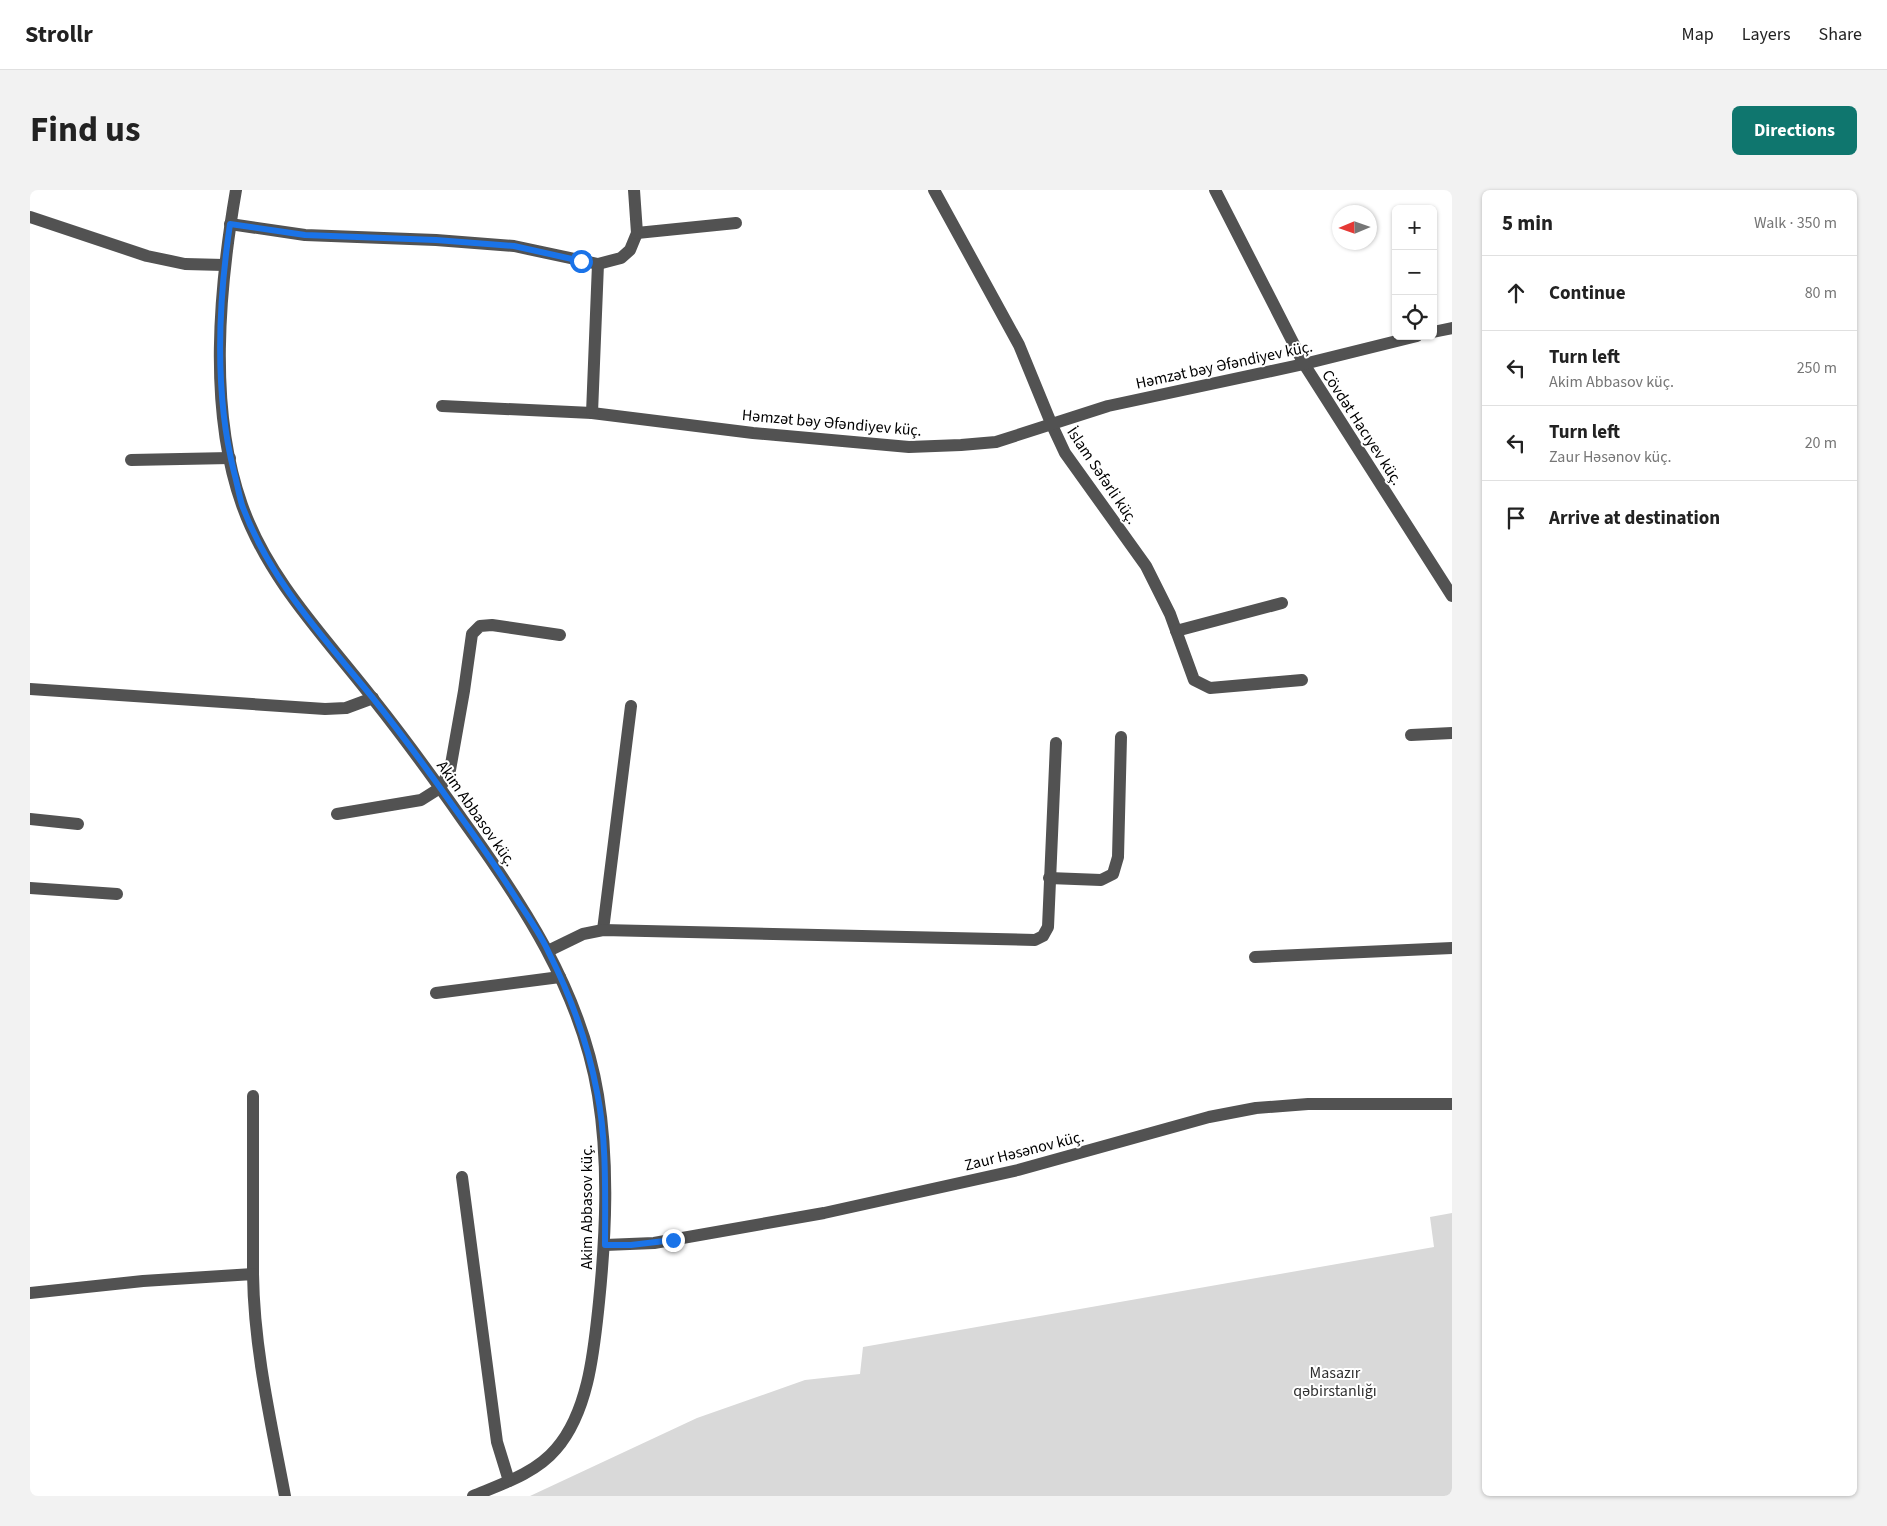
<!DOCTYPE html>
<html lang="en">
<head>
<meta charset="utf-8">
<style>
	body { margin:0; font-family:"Source Sans 3",sans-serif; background:#f2f2f2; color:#222 }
	.controls { position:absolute; right:15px; top:15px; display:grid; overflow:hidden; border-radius:8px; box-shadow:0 1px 4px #0004 }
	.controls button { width:45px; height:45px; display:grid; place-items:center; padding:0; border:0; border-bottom:1px solid #e0e0e0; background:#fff; color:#222; font:25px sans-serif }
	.compass { position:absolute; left:1302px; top:15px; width:45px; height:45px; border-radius:50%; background:#fff; box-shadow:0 1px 4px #0004; rotate:268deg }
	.stop { position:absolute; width:15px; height:15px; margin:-11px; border:4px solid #1a73e8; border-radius:50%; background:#fff }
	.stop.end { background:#1a73e8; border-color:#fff; box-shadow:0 1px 5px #0008 }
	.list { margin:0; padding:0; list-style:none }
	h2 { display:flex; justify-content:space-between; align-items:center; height:65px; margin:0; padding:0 20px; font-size:21px }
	h2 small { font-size:16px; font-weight:400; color:#767676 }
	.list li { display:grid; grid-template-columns:32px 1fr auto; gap:15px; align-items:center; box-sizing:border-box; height:75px; padding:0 20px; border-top:1px solid #e0e0e0 }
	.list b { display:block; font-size:19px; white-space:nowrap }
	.list p { margin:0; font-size:16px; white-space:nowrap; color:#767676 }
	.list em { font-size:16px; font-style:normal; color:#767676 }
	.icon { flex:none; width:28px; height:28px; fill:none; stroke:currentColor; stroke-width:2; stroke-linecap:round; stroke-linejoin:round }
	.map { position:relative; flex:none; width:1422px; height:1306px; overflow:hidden; border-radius:8px }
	header { display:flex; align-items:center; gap:30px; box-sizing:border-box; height:70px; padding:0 25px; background:#fff; border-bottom:1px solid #e0e0e0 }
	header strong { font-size:24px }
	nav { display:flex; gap:28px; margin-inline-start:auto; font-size:18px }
	.intro { display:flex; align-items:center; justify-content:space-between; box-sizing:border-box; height:120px; padding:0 30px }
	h1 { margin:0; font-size:35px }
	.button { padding:12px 22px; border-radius:8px; background:#0f766e; color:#fff; font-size:18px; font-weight:700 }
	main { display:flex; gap:30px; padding:0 30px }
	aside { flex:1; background:#fff; border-radius:8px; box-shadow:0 1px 4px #0004 }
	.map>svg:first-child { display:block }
</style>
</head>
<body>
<header>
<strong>Strollr</strong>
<nav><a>Map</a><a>Layers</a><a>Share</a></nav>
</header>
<div class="intro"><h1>Find us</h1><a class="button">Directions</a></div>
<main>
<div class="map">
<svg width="1422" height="1306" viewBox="0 0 1422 1306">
	<rect width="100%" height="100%" fill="#fff"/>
	<polygon fill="#d9d9d9" points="1422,1023 1422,1306 500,1306 667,1228 775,1190 830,1184 833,1157 1404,1057 1400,1027"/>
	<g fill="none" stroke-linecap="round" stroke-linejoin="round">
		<g stroke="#525252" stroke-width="12">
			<path d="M 206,0 C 189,99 178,219 212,315 C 239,391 296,448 344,510 C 375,549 404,589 432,629 C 492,712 551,801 568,905 C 579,973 576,1043 569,1112 C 564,1159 559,1221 526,1259 C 506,1283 472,1294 443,1306"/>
			<polyline points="904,0 989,155 1021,233 1035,263 1116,376 1140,424 1164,490 1180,498 1272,490"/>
			<polyline points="1185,0 1274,174 1422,406"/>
			<polyline points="0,27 117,66 155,74 194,75"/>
			<polyline points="200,34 275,45 406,50 484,56 568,74 591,68 600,60 607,43 604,0"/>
			<polyline points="607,43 706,33"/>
			<polyline points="1403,142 1422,138"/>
			<polyline points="412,216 562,223 723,243 879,257 931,255 966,252 1078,216 1274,174 1387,146"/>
			<polyline points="562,223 568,74"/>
			<polyline points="101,270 200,268"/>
			<polyline points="1146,441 1252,413"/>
			<polyline points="0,499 295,519 316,518 343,508"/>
			<polyline points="1381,545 1422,543"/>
			<polyline points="307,624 391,610 410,598 420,580 434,501 442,444 450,436 462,435 530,445"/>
			<polyline points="0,629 48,634"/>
			<polyline points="1019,688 1071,690 1083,684 1088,667 1091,547"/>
			<polyline points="0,698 87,704"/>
			<polyline points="573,740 601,516"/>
			<polyline points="518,761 553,744 573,740 1005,750 1013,746 1018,737 1026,553"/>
			<polyline points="1225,767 1422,758"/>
			<polyline points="406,803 530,787"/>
			<polyline points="432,987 467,1252 479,1291"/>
			<polyline points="575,1055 624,1053 794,1023 988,980 1179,927 1226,918 1278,914 1422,914"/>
			<polyline points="223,1084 223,906"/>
			<path d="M 0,1103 L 113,1091 L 223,1084 C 224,1159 241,1232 255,1306"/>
		</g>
	</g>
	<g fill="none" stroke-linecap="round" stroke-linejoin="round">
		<path stroke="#1a73e8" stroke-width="6" d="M 551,71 L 484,56 L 406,50 L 275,45 L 200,34 C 188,115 184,202 204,282 C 207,293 209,305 212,315 C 239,389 293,447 342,507 C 370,542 397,579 423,616 C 444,645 465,675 484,705 C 496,724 510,743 519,763 C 541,807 558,854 567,902 C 577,950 575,1006 575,1055 L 601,1055 L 643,1050"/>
	</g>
	<g text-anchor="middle" stroke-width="4" stroke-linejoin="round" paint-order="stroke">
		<g font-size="16" fill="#000" stroke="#fff">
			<text transform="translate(1194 174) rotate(-12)" y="6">Həmzət bəy Əfəndiyev küç.</text>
			<text transform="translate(802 232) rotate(5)" y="6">Həmzət bəy Əfəndiyev küç.</text>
			<text transform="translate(1333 237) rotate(57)" y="6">Cövdət Hacıyev küç.</text>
			<text transform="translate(1073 285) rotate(56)" y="6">İslam Səfərli küç.</text>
			<text transform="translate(447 623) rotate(55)" y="6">Akim Abbasov küç.</text>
			<text transform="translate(994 960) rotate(-14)" y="6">Zaur Həsənov küç.</text>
			<text transform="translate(556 1017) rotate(-90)" y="6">Akim Abbasov küç.</text>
		</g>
		<g font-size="16" fill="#303030" stroke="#fff">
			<text x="1305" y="1188">Masazır<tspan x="1305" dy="18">qəbirstanlığı</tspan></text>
		</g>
	</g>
</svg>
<div class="controls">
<button>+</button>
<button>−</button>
<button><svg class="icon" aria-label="locate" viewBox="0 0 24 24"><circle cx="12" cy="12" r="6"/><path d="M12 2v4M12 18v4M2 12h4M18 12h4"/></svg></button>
</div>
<svg class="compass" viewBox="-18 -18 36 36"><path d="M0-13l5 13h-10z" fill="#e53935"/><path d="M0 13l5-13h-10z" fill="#767676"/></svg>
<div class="stop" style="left:551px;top:71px"></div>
<div class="stop end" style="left:643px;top:1050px"></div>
</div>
<aside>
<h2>5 min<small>Walk · 350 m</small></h2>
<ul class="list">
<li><svg class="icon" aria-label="ahead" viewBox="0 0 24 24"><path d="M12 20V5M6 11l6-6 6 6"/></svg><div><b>Continue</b></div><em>80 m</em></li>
<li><svg class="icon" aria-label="left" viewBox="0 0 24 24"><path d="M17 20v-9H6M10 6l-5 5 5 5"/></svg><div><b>Turn left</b><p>Akim Abbasov küç.</p></div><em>250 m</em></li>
<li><svg class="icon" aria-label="left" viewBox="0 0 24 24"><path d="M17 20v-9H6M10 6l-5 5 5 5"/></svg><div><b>Turn left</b><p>Zaur Həsənov küç.</p></div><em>20 m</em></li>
<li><svg class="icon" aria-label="arrive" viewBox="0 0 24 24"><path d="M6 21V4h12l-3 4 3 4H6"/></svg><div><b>Arrive at destination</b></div></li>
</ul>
</aside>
</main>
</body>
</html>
